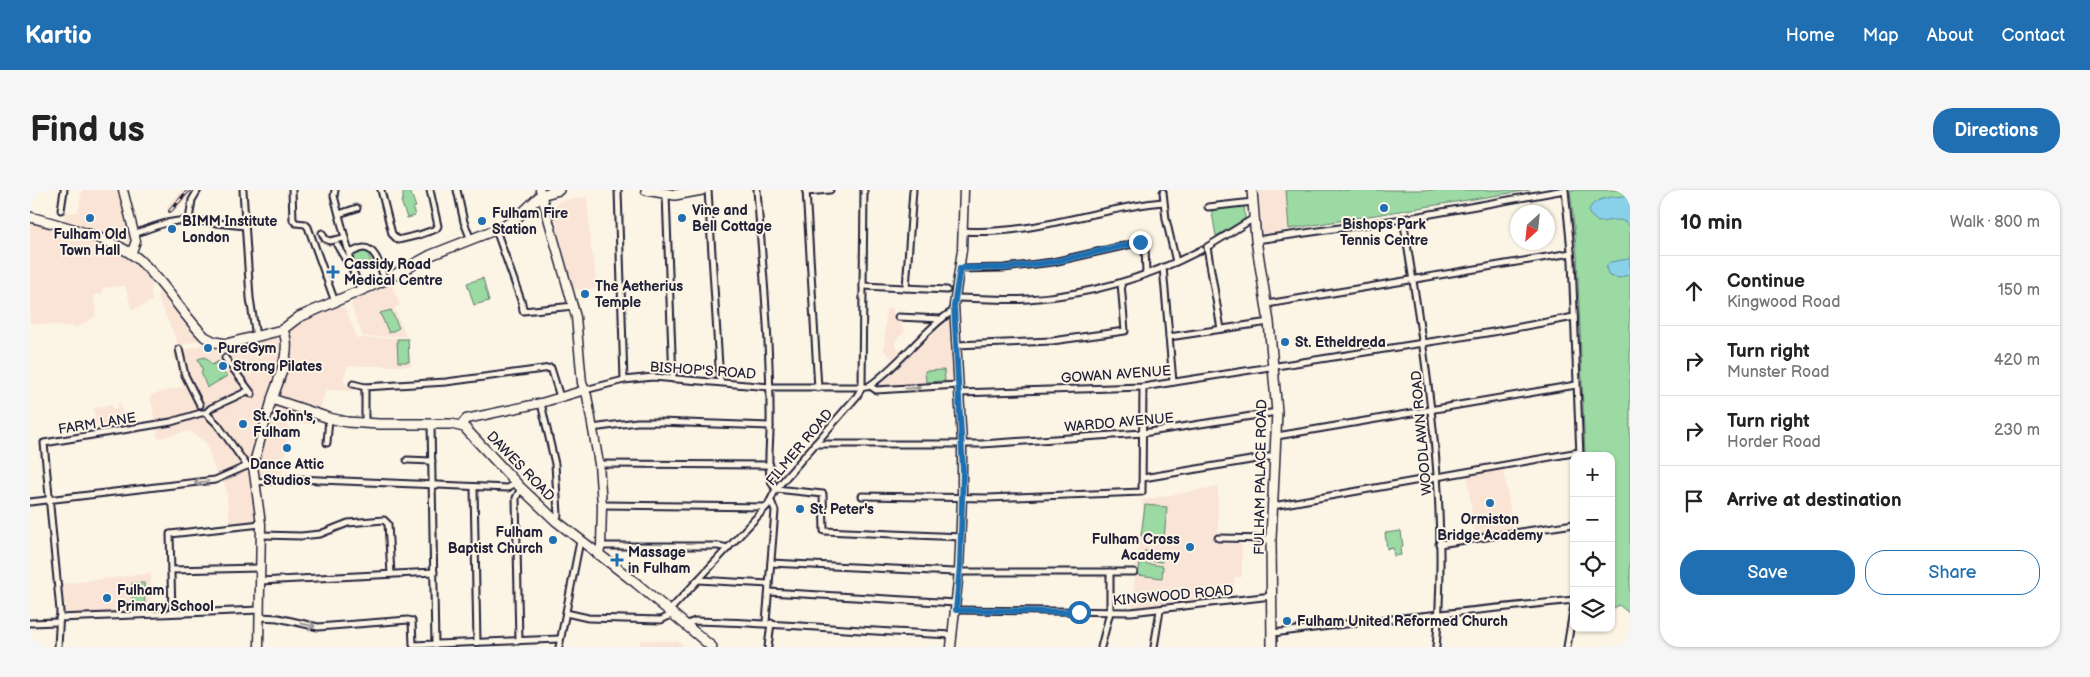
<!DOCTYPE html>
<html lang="en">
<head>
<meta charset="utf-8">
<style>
	body { margin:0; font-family:"Balsamiq Sans",sans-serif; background:#f6f6f6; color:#222 }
	.controls { position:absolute; right:15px; bottom:15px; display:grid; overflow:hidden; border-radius:10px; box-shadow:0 1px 4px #0004 }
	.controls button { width:45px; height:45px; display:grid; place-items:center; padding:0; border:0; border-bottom:1px solid #e0e0e0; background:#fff; color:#222; font:25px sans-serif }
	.compass { position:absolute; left:1480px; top:15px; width:45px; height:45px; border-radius:50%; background:#fff; box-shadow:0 1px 4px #0004; rotate:207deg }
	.stop { position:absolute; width:15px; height:15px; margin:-11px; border:4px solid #1f6fb2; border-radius:50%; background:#fff }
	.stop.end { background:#1f6fb2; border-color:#fff; box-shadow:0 1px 5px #0008 }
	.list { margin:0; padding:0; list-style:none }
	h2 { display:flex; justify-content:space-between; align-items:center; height:65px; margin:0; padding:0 20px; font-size:21px }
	h2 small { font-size:16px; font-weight:400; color:#767676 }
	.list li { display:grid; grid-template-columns:32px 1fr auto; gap:15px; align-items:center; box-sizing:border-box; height:70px; padding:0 20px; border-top:1px solid #e0e0e0 }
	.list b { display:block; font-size:19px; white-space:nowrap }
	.list p { margin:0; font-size:16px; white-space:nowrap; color:#767676 }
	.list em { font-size:16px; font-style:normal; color:#767676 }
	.actions { display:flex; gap:10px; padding:15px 20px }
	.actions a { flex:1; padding:11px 0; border:1px solid #1f6fb2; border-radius:20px; text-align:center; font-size:18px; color:#1f6fb2 }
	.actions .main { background:#1f6fb2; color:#fff }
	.icon { flex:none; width:28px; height:28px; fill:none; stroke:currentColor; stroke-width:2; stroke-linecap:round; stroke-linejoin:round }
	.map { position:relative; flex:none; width:1600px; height:457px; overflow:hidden; border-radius:20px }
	header { display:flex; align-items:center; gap:30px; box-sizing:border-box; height:70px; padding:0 25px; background:#1f6fb2; color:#fff }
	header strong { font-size:24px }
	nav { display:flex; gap:28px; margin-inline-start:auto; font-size:18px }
	.intro { display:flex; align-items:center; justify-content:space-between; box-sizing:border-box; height:120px; padding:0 30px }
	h1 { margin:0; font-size:35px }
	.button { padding:12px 22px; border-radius:20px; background:#1f6fb2; color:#fff; font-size:18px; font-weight:700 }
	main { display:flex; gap:30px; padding:0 30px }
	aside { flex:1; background:#fff; border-radius:20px; box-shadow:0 1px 4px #0004 }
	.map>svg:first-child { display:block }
</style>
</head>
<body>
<header>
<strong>Kartio</strong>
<nav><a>Home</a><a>Map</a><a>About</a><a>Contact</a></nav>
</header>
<div class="intro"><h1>Find us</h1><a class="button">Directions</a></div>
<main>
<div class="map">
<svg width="1600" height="457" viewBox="0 0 1600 457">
	<rect width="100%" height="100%" fill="#fcf5e5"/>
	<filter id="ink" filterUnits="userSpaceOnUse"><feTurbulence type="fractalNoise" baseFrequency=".02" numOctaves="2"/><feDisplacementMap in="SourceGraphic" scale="10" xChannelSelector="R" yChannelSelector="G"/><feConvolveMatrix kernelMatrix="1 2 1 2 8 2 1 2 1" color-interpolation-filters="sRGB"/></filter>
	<g filter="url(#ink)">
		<g fill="#fae4d6">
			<polygon points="52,0 90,0 102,44 100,52 94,55 34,32 35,23 48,22"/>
			<polygon points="152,0 165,0 144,22 140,22 136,17"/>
			<polygon points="1229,0 1256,0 1259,39 1235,44 1232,42"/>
			<polygon points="557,7 561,57 568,98 541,100 523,21 529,11"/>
			<polygon points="0,31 69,55 98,68 122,92 121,103 123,111 102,120 95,96 73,98 72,104 64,105 66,126 48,137 0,133"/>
			<polygon points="361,93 370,115 364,118 376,146 333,147 321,115 325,109"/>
			<polygon points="129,101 131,102 170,150 149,156 127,106"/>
			<polygon points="307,115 316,119 327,148 378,148 381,176 318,176 313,190 317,196 322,196 322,201 296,200 285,235 259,232 252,287 228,287 232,296 236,326 232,383 234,457 227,457 228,347 221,287 225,332 200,333 196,298 193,292 188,291 176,253 160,241 128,248 120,205 154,196 143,164 176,153 186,158 199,161 249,146 263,132"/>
			<polygon points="856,118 863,118 863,128 867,128 875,141 865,151 865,155 871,162 863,169 854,160"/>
			<polygon points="918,131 921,134 923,193 848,198 847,196"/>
			<polygon points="90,212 95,237 68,242 63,219 82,214 82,219 88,218 88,213"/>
			<polygon points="1474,280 1483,340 1445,346 1437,285"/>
			<polygon points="1188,297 1188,354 1212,354 1212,387 1205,387 1203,406 1101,418 1113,322 1112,310"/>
			<polygon points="121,383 120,422 36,425 32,394"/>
			<polygon points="610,450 648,451 655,457 610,457"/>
		</g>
		<g fill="#9cdaa3" stroke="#5f7e6f">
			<polygon points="1256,0 1499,0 1259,39"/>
			<polygon points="1540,0 1600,0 1600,424 1589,415 1584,418 1581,412 1581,266 1555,266 1547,64"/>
			<polygon points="380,1 386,17 383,18 385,26 377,28 371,11 373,10 373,2"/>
			<polygon points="1214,15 1215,29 1186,46 1181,17"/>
			<polygon points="333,60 336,60 342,73 327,79 323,67"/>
			<polygon points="453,88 459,111 444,115 437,93"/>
			<polygon points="361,120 369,138 359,143 350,123"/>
			<polygon points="367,149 378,149 379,172 368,172"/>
			<polygon points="175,167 182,175 189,171 186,174 197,186 177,198 171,182 173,181 168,169"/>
			<polygon points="914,180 915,191 896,192 895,181"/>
			<polygon points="1115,315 1137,317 1134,349 1111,346"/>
			<polygon points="1371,341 1373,357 1370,358 1371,365 1364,366 1363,358 1357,359 1355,343"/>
			<polygon points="1114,361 1133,363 1132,372 1113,370"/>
			<polygon points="1110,373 1133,376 1132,388 1108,385"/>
			<polygon points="102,393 114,393 115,418 102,418"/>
		</g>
		<g fill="#88d1e9" stroke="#5f8ba3">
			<path d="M 1600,6 L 1600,37 C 1593,25 1579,32 1568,32 L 1559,24 C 1558,7 1586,6 1600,6 Z"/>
			<path d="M 1600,66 L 1600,84 L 1590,88 L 1579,86 C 1576,80 1575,76 1580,72 L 1598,69 Z"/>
		</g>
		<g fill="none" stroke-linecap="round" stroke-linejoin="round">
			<defs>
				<g id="street">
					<polyline points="213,0 220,108 226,147"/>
					<polyline points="262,0 263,30 266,33 275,34 278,37 305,112"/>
					<path d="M 305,0 L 304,6 L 319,63 C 324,62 329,58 334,58 C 347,58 351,81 355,90"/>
					<polyline points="351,0 362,44 368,50 389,45 406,39 408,36 400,0"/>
					<polyline points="427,0 434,32 441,50"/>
					<polyline points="588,0 594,190"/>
					<polyline points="678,0 690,192"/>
					<path d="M 727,0 C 733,80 741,161 740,240 C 740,256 735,289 746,299 L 793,304 L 794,341 L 931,347"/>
					<polyline points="776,0 788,198"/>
					<polyline points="776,2 800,0"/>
					<polyline points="1133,2 1136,29 1146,72"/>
					<polyline points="636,5 643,189"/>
					<polyline points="1178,17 1223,12"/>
					<polyline points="31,20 34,0"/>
					<polyline points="309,24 327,18"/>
					<path d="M 1373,29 C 1396,170 1420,314 1406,457"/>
					<polyline points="159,30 162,10 168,0"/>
					<polyline points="168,31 215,36"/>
					<polyline points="466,40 492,113 493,121 544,116"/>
					<path d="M 933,41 C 1003,46 1066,18 1133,12"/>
					<polyline points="292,43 295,49 300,51 314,48"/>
					<path d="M 104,44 C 123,37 144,28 164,31"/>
					<polyline points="1226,50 1373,29 1535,0 1542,71 1550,266"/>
					<polyline points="307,55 317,72 320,74"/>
					<polyline points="319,63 320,74 331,100"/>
					<polyline points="1133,77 1143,192"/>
					<polyline points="930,79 974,78 1023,72 1111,52 1115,56 1116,84"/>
					<polyline points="833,96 917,100"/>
					<polyline points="876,98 883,0"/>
					<path d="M 925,108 C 949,108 974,111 998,109 C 1059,105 1117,88 1171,60"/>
					<polyline points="1237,114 1541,63"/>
					<polyline points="868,127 912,129"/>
					<polyline points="1191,139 1177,57 1224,28"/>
					<polyline points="1139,147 1239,132"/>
					<polyline points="926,155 1022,151 1095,141 1091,93"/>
					<polyline points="149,159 155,185 170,215"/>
					<polyline points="195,168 222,204"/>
					<polyline points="323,194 335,197"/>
					<polyline points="840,196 846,200 928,195"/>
					<path d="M 555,200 L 594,190 L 623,187 L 740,197 L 837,197 C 858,187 911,122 925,121"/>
					<polyline points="929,203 1113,197 1463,142 1544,127"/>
					<polyline points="511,213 525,274 528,325 526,331"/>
					<polyline points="176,223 188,235 217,276"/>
					<polyline points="176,223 181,218 218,201"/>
					<polyline points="335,233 335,197 416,192 521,178 530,207"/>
					<polyline points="401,233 405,455"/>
					<polyline points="562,238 607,232 629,232 740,236"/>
					<polyline points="1247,246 1546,195"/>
					<polyline points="297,253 299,228"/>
					<polyline points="784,254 952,254 1113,243 1247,222"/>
					<polyline points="377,270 402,271"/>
					<polyline points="569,274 740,275"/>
					<polyline points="1113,288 1245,266"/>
					<polyline points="225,292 267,289 478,298 485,292"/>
					<polyline points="444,297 447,453"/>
					<polyline points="832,306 958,308 1112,302 1113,197"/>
					<polyline points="0,312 185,290 217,276 223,276"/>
					<polyline points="572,315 736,317"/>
					<polyline points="1243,316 1549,262"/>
					<polyline points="231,345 271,346 290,344 318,333 354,330 358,334 361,384"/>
					<polyline points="1188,348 1241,349"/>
					<polyline points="1409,354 1544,334"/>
					<polyline points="571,356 688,356 698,358"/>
					<polyline points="741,373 924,382 1080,382 1080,422 1071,457"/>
					<polyline points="141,380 229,378"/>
					<polyline points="1080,382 1104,382"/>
					<polyline points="668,390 739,394"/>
					<polyline points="230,391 404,382"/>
					<polyline points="739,402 926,413"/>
					<polyline points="640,420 738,315 746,299 827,206 832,197 834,0"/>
					<polyline points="926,420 1101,422 1242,406"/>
					<polyline points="142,423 140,344 231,334"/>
					<polyline points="536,423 558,428 631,430 643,424"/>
					<polyline points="230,427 248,428 288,437 378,430 382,431 383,455 530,449"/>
					<polyline points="29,428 230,420"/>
					<polyline points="736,432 745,321 741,311"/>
					<polyline points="0,433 28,432"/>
					<path d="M 657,434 L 665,431 C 751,433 837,442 923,445"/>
					<polyline points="1243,443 1324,433 1544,410"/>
					<polyline points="489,451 486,308 491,298"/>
					<polyline points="28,457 30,421 14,253 141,232 171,223 176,223"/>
					<polyline points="529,457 550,351"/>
					<polyline points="738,457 741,433"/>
					<polyline points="1124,457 1130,420"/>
					<polyline points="1537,457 1544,415"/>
				</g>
				<g id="secondary">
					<polyline points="93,0 106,51 101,64"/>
					<polyline points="510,0 546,127 552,193 557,206 569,274 572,315 571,356 568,365"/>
					<polyline points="431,235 436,229 511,213 555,200"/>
					<polyline points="229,457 231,334 223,276 242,209"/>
					<polyline points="921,457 929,381 932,308 932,253 924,115 932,60 934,0"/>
				</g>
				<g id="primary">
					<polyline points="616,0 645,5 672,0"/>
					<polyline points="1222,0 1226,50 1239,132 1247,222 1241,349 1242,457"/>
					<path d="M 0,27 C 30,35 84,49 107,68 C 134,91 151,123 175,147 L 185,152 L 196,154 L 252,140 L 269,127 L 355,90 L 401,65 L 475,36 L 489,26 L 511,5 L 529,0"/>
					<path d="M 252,140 C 264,155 248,192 242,209 L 299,228 L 317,232 L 349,234 L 421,234 L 434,237 L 491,298 L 526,331 L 606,393 L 682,457"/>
				</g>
			</defs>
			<use href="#street" stroke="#22223b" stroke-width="9"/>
			<use href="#secondary" stroke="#22223b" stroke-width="11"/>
			<use href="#primary" stroke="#22223b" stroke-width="12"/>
			<use href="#street" stroke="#fcf5e5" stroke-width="5"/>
			<use href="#secondary" stroke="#fcf5e5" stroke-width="8"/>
			<use href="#primary" stroke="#fcf5e5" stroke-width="9"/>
			<defs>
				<polyline id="rail" points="140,21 159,0"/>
			</defs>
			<use href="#rail" stroke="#22223b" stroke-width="4"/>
			<use href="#rail" stroke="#fcf5e5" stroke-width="2" stroke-dasharray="5.5" stroke-linecap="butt"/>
		</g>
		<defs><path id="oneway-shaft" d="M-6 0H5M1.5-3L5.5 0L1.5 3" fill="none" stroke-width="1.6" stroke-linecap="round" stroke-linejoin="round" transform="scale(1.25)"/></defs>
		<g stroke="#9a9698">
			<use href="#oneway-shaft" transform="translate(883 198) rotate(-3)"/>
			<use href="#oneway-shaft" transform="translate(171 292) rotate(174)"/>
			<use href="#oneway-shaft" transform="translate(278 435) rotate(11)"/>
		</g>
	</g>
	<g fill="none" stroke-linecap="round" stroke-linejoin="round" filter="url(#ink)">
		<polyline stroke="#1f6fb2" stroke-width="6" points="1049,422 926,420 930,376 933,281 924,116 930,78 974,78 1023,72 1110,52"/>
	</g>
	<g fill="#1f6fb2" stroke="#fcf5e5" stroke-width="2">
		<circle cx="1354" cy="18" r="5"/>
		<circle cx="60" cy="28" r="5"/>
		<circle cx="652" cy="28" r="5"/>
		<circle cx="452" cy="31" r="5"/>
		<circle cx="142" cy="39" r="5"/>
		<path d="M300.5 74.5h5v5h5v5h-5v5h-5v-5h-5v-5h5z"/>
		<circle cx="555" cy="104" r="5"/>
		<circle cx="1255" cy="152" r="5"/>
		<circle cx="178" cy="158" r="5"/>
		<circle cx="193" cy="176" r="5"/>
		<circle cx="213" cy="234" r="5"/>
		<circle cx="257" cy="258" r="5"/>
		<circle cx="1460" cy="313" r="5"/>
		<circle cx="770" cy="319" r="5"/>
		<circle cx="523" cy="350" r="5"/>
		<circle cx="1160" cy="357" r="5"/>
		<path d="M584.5 362.5h5v5h5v5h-5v5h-5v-5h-5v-5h5z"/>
		<circle cx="77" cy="408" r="5"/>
		<circle cx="1257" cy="431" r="5"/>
	</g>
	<g text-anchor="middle" stroke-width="4" stroke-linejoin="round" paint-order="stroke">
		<g font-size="14" font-weight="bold" fill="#22223b" stroke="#fcf5e5" text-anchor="start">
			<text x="662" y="25">Vine and<tspan x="662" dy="16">Bell Cottage</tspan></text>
			<text x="462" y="28">Fulham Fire<tspan x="462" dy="16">Station</tspan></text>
			<text x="152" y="36">BIMM Institute<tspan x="152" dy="16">London</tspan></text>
			<text x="1354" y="39" text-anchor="middle">Bishops Park<tspan x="1354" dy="16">Tennis Centre</tspan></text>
			<text x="60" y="49" text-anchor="middle">Fulham Old<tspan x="60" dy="16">Town Hall</tspan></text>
			<text x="314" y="79">Cassidy Road<tspan x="314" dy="16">Medical Centre</tspan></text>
			<text x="565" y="101">The Aetherius<tspan x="565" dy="16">Temple</tspan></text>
			<text x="1265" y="157">St. Etheldreda</text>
			<text x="188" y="163">PureGym</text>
			<text x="203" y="181">Strong Pilates</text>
			<text x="223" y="231">St. John's,<tspan x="223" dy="16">Fulham</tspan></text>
			<text x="257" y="279" text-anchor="middle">Dance Attic<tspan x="257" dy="16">Studios</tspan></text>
			<text x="780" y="324">St. Peter's</text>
			<text x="1460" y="334" text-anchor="middle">Ormiston<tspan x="1460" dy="16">Bridge Academy</tspan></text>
			<text x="513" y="347" text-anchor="end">Fulham<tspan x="513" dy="16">Baptist Church</tspan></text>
			<text x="1150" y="354" text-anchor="end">Fulham Cross<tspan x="1150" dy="16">Academy</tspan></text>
			<text x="598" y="367">Massage<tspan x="598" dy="16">in Fulham</tspan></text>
			<text x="87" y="405">Fulham<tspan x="87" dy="16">Primary School</tspan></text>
			<text x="1267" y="436">Fulham United Reformed Church</text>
		</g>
		<g font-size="14" fill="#22223b" stroke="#fcf5e5">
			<text transform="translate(673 180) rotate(4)" y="5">BISHOP'S ROAD</text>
			<text transform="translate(1086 184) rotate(-4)" y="5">GOWAN AVENUE</text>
			<text transform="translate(1089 232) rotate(-5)" y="5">WARDO AVENUE</text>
			<text transform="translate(67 233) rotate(-9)" y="5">FARM LANE</text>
			<text transform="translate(1391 243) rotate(-95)" y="5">WOODLAWN ROAD</text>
			<text transform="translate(769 257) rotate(-50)" y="5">FILMER ROAD</text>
			<text transform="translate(491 276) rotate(46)" y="5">DAWES ROAD</text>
			<text transform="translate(1230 287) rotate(-89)" y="5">FULHAM PALACE ROAD</text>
			<text transform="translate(1143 405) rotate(-5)" y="5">KINGWOOD ROAD</text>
		</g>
	</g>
</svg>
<div class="controls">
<button>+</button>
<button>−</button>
<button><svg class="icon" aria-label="locate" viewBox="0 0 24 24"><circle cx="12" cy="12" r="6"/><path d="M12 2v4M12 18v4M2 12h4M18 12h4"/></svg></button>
<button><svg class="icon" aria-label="layers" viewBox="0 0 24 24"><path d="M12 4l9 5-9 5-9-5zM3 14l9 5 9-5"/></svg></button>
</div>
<svg class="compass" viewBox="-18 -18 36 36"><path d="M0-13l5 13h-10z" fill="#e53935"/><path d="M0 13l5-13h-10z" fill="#767676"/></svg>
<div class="stop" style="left:1049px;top:422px"></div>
<div class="stop end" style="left:1110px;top:52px"></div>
</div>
<aside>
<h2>10 min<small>Walk · 800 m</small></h2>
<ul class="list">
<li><svg class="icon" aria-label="ahead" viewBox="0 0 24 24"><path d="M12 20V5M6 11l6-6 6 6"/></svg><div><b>Continue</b><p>Kingwood Road</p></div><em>150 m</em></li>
<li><svg class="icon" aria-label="right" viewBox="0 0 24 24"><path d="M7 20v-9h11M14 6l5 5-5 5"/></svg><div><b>Turn right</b><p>Munster Road</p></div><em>420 m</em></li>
<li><svg class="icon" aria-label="right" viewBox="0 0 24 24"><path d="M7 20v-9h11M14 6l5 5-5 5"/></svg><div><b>Turn right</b><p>Horder Road</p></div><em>230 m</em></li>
<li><svg class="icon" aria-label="arrive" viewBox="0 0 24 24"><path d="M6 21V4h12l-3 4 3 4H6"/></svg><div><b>Arrive at destination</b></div></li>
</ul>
<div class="actions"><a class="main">Save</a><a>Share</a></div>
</aside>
</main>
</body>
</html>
